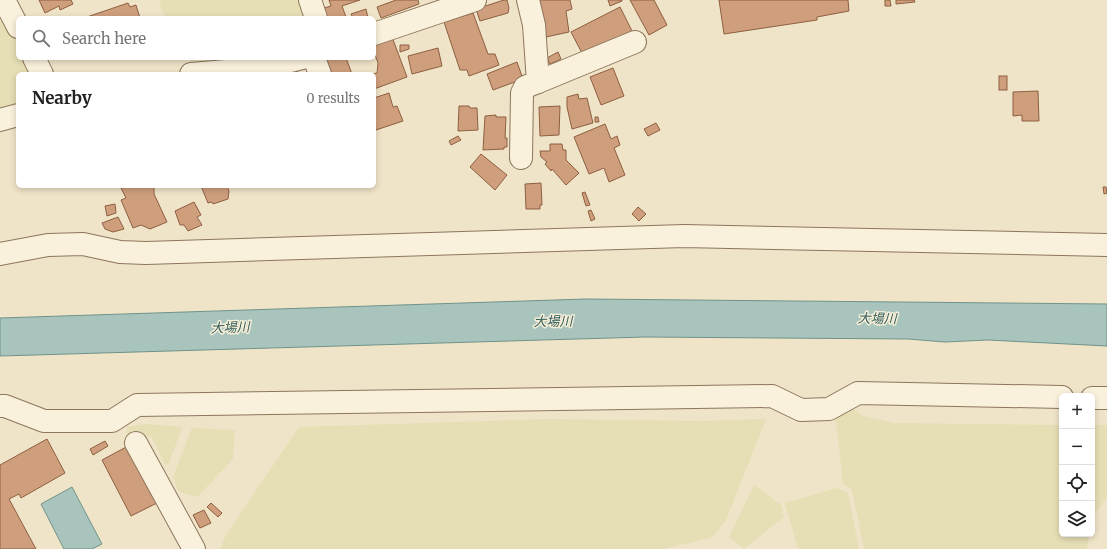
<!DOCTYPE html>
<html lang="en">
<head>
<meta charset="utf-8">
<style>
	body { margin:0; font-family:Merriweather,"Noto Sans JP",serif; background:#f2f2f2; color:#222 }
	.controls { position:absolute; right:12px; bottom:12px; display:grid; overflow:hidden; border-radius:6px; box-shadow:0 2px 6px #0003 }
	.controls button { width:36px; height:36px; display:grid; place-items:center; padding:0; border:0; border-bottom:1px solid #e0e0e0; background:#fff; color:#222; font:20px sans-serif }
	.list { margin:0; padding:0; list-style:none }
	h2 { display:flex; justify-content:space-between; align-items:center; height:52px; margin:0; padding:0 16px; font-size:17px }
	h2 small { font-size:13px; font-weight:400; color:#767676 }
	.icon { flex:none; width:22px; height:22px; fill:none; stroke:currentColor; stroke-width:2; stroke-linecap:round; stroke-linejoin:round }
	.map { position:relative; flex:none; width:1107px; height:549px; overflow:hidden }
	.search { position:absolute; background:#fff; box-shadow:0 2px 6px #0003; left:16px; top:16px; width:360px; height:44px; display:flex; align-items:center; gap:10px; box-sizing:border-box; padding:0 14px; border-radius:6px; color:#767676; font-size:15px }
	.panel { position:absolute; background:#fff; box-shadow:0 2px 6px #0003; left:16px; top:72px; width:360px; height:116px; border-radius:6px }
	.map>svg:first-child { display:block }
</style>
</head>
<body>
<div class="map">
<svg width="1107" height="549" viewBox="0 0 1107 549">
	<rect width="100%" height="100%" fill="#f0e4c8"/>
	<g fill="#e6deb5">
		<polygon points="161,0 306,0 312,18 167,18 160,7"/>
		<polygon points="0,3 18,38 18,58 28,58 36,74 18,74 18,107 0,112"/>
		<polygon points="188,58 250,58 191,62"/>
		<polygon points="851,407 863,416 894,423 1062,425 1062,534 1089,534 1087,549 864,549 852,490 843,484 836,420"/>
		<polygon points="546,419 704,421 766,419 726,520 713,537 663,549 220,549 225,537 234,523 299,427"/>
		<polygon points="146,424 182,427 169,464 165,465 152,437 127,438 127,427"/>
		<polygon points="1092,425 1107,425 1107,497 1092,518"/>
		<polygon points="192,428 235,430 233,459 197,497 178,491 173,477"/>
		<polygon points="754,485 781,505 784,517 744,549 729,537"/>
		<polygon points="837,488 848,493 859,549 798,549 785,503"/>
	</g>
	<g fill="#a9c4bc" stroke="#6f938a">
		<polygon points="586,299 1107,304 1107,346 988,340 945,342 908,339 645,337 0,356 0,318"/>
		<polygon points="72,487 102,544 92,549 64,549 41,504"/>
	</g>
	<g fill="#cf9f7d" stroke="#8d5f41">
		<polygon points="39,0 71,0 73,4 60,10 59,6 45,13"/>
		<polygon points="329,0 360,0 342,6 346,17 324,18 321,9 331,6"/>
		<polygon points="396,0 418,0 419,4 381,18 377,7"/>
		<polygon points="504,0 507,0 509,8 508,13 480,21 476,9"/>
		<polygon points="539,0 570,0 572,9 566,11 569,32 546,37"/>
		<polygon points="608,0 622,0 622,1 610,6"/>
		<polygon points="630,0 654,0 667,25 649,35"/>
		<polygon points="719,0 848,0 849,11 817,17 817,20 724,34"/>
		<polygon points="885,0 890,0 891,6 885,6"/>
		<polygon points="896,0 914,0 915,2 896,4"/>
		<polygon points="128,3 130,7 136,5 140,18 84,18"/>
		<polygon points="620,7 632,31 583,55 571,32"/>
		<polygon points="366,9 368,18 353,18 351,14"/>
		<polygon points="473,13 488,54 495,54 499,65 469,76 467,70 460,70 444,22"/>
		<polygon points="392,37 407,77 374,89 373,74 377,73 378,63 374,52 374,44"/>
		<polygon points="400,45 409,45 409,49 400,52"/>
		<polygon points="438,48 442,66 412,74 408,56"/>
		<polygon points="558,52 561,59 550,64 547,58"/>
		<polygon points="327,58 346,58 352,74 326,74 320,61"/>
		<polygon points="517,62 523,79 493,90 487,74"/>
		<polygon points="613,68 624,96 601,105 590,77"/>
		<polygon points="297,69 298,74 280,74"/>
		<rect x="999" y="76" width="8" height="14"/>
		<polygon points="1038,91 1039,121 1022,121 1022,115 1013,116 1013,92"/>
		<polygon points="389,93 393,107 397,106 403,121 376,130 374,125 374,98"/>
		<polygon points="578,94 579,99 587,98 593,123 572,129 567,107 567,97"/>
		<polygon points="459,106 469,106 470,108 477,108 478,130 458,131"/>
		<polygon points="560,106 559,135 540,136 539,107"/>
		<polygon points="496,115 496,117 506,117 505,138 507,138 507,147 504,147 504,149 483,150 485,116"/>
		<polygon points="595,117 598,117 599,122 595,122"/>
		<polygon points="656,123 660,130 648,136 644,129"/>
		<polygon points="605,124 611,139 617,136 620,145 614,148 625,175 609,182 604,168 589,174 574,137"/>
		<polygon points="458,136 461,140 451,145 449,141"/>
		<polygon points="550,144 562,144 563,150 566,150 566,160 579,173 566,185 552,169 551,171 545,164 547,162 541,157 540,151 550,151"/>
		<polygon points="481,154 507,175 495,190 470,167"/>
		<polygon points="541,183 542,205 540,205 540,209 526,209 525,184"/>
		<polygon points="120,186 154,186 154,194 167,222 150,229 141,225 133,228 121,200 126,198"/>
		<polygon points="201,186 227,186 229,191 228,199 213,204 212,202 208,203"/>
		<polygon points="1103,187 1106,187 1107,193 1104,194"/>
		<polygon points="585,192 590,205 586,206 582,193"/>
		<polygon points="194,202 201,215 197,217 202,225 188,231 184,225 180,225 175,211"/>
		<polygon points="115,204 116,213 107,216 105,206"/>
		<polygon points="638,207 646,214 639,221 632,214"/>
		<polygon points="591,210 595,219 591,221 588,211"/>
		<polygon points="118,217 124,229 113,232 105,229 102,223"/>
		<polygon points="47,439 65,473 21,498 19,494 9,499 36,549 0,549 0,465"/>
		<polygon points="105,441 108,446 93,455 90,449"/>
		<polygon points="128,446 157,503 131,516 102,460"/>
		<polygon points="211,503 222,513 218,517 207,507"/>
		<polygon points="204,510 211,523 200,528 193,515"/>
	</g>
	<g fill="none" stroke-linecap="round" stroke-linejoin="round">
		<defs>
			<g id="minor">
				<polyline points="4,0 18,27"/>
				<polyline points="310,0 316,18"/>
				<polyline points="374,34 475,0"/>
				<polyline points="34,58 42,74"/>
				<polyline points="314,58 320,74"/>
				<polyline points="191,74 262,68 302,58"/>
				<polyline points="538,82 635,42"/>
				<polyline points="0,120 18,115"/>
				<polyline points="521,158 522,93 525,87 538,82 534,25 528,0"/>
				<polyline points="0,254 48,245 83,244 120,252 146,253 684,236 1107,245"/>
				<polyline points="1092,398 1107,398"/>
				<polyline points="0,406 5,406 44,421 112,421 137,405 772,396 801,410 829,409 858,393 1062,397"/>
				<polyline points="136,443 194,549"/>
			</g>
		</defs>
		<use href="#minor" stroke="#8d765c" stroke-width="24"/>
		<use href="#minor" stroke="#faf1dc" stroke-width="22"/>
	</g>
	<g text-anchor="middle" stroke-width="3" stroke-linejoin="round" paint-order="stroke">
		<g font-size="13" font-style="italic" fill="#2f5d5a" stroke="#f7eed8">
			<text transform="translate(877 318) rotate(1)" y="5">大場川</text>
			<text transform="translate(553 321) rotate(-1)" y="5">大場川</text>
			<text transform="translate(230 327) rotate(-2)" y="5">大場川</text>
		</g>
	</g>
</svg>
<div class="controls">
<button>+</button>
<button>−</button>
<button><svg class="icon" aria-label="locate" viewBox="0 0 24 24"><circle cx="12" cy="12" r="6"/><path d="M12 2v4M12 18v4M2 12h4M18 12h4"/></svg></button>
<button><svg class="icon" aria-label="layers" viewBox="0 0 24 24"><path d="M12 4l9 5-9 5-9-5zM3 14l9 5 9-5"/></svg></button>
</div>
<div class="search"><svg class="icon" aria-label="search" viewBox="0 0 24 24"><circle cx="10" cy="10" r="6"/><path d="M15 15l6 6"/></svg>Search here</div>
<section class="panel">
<h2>Nearby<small>0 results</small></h2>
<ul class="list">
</ul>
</section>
</div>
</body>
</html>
